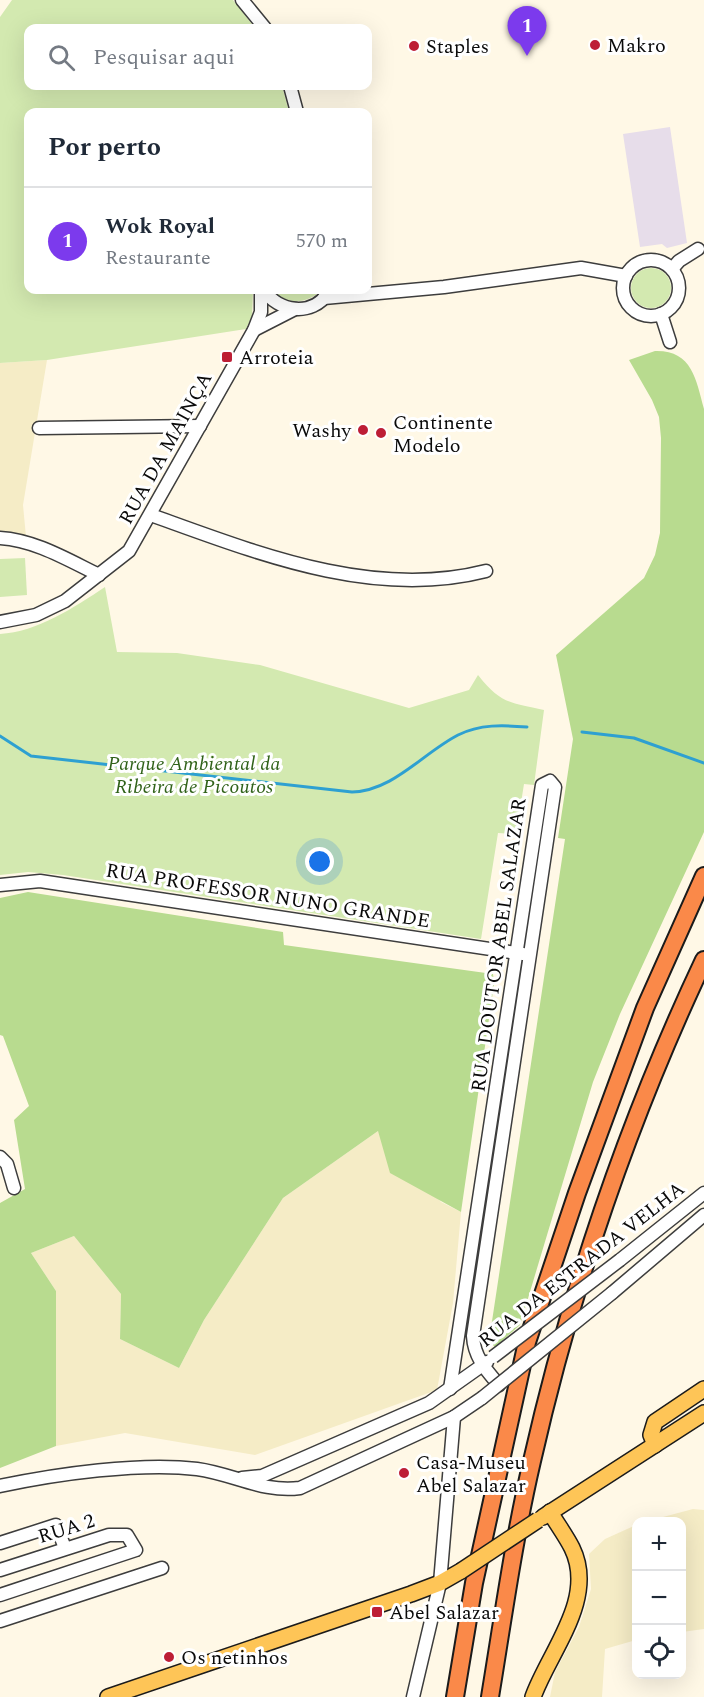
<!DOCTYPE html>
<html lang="pt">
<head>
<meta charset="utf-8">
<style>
	body { margin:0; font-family:Spectral,serif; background:#f2f2f3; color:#1f2937 }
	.controls { position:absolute; right:18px; bottom:18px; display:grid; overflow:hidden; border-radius:12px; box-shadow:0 6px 24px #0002 }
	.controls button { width:54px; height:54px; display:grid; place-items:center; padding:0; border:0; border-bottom:2px solid #e0e1e3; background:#fff; color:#1f2937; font:30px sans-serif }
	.you { position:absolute; left:320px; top:862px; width:21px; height:21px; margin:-15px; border:4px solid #fff; border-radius:50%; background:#1a73e8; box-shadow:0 0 0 9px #1a73e833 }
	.badge { display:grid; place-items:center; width:39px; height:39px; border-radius:50%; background:#7c3aed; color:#fff; font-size:20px; font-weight:700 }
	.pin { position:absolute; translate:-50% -50px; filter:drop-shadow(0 2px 3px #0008) }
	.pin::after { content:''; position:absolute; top:32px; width:21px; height:18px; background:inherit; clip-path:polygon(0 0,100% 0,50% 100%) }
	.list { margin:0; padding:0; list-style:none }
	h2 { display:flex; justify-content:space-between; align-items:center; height:78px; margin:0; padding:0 24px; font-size:26px }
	h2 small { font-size:20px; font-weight:400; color:#747a83 }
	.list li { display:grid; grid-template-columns:39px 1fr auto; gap:18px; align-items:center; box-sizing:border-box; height:108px; padding:0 24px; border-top:2px solid #e0e1e3 }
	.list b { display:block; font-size:22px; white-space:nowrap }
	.list p { margin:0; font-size:20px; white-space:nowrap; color:#747a83 }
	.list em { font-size:20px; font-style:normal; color:#747a83 }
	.icon { flex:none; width:33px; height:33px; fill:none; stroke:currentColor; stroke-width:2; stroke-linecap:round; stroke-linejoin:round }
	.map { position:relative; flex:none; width:704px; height:1697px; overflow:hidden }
	.search { position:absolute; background:#fff; box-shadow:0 6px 24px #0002; left:24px; top:24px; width:348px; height:66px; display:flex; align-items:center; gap:15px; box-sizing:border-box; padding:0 21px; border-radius:12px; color:#747a83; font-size:22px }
	.panel { position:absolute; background:#fff; box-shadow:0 6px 24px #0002; left:24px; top:108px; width:348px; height:186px; border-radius:12px }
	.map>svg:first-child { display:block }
</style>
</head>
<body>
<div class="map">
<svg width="704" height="1697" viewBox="0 0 704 1697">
	<rect width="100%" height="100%" fill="#fff8e6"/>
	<polygon fill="#e7ddea" points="670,127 687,243 667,248 662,244 640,247 623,134"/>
	<g fill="#f5ecc6">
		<polygon points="47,360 23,505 26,537 0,534 0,363"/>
		<polygon points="378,1131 441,1202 461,1212 453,1303 437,1390 255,1455 125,1433 56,1446 56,1291 31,1253 74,1236 121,1294 120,1339 179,1368 204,1320 283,1198"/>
		<polygon points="693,1509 704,1510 704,1629 682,1632 682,1522 648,1521"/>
		<polygon points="636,1525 636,1640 605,1649 602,1697 550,1697 555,1672 579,1627 591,1589 589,1554 605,1539"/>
	</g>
	<g fill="#d3e9b0">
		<polygon points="12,0 233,0 255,28 28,28 28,86 282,86 289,112 28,112 28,290 253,290 252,316 246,329 47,360 0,363 0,17"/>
		<circle cx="651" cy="288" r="20"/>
		<path d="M 273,290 L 322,290 C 307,304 287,306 273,290 Z"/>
		<polygon points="25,558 27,595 0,597 0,559"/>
		<path d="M 105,587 L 117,652 L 177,653 L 260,665 L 409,708 L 469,690 L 478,675 C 501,704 509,702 544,710 L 534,785 L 524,784 L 516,834 L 498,833 L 481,939 L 63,875 L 28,872 L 0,875 L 0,634 C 37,632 75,607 105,587 Z"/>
	</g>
	<g fill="#b8db8f">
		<path d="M 655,351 C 692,350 696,379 704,409 L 704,832 L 620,1014 L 593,1082 L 520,1325 L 495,1347 L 489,1341 L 565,839 L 558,838 L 573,739 L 556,655 L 644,578 L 655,555 L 660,533 L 661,438 L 659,417 L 652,400 L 629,360 Z"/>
		<polygon points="28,892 283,932 284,945 493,974 494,984 461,1212 390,1173 378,1131 283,1198 204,1320 179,1368 120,1339 121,1294 74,1236 31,1253 56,1291 56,1446 0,1468 0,1203 25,1189 14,1120 29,1106 3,1036 0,1035 0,898"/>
	</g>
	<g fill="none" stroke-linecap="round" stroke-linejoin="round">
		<g stroke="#2ea0d1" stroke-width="3">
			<polyline points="582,732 634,738 704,763"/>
			<path d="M 0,736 L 31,756 L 352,792 C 393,791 423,753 458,735 C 480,724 503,725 527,727"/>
		</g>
		<defs>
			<g id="minor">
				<polyline points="242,0 265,28"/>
				<polyline points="290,86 297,112"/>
				<circle cx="651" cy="288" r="28"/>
				<polyline points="672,269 679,261 698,249"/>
				<path d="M 264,290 C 278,312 312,317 328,293"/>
				<polyline points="324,298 444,287 581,268 626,276"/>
				<polyline points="661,314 670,342"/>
				<polyline points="254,330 295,309"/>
				<polyline points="39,428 200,426"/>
				<path d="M 151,515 C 257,553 373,600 486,571"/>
				<path d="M 0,538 C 35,540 68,560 99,575"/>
				<polyline points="0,622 36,615 65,601 129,551 254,330 261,312 261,290"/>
				<polyline points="0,885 40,881 523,954"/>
				<polyline points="0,1157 7,1164 14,1188"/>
				<polyline points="620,1260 704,1193"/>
				<polyline points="612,1293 704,1215"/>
				<path d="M 450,1389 L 542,785 L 550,781 L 555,787 L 473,1336 C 474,1357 486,1370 499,1385"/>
				<polyline points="242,1478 262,1476 429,1403 487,1362"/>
				<path d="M 0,1486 C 56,1474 141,1462 197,1469 C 234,1474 263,1493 300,1488 L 454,1417 L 482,1398"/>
				<polyline points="0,1543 56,1525 65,1548"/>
				<polyline points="0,1570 109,1535 127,1535 136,1550 0,1595"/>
				<polyline points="0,1621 162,1568"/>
				<polyline points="413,1697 440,1583 454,1417"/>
			</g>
			<g id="major">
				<polyline points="655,1445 651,1435 655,1422 704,1389"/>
				<polyline points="543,1517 704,1413"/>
				<polyline points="108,1697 411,1594 440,1583 461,1571"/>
				<path d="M 533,1697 C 549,1652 597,1599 572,1548 C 566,1536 557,1524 550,1512"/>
			</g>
			<g id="highway">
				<polyline points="455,1697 474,1583 527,1342 577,1193 645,1008 704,876"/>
				<path d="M 490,1697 C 503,1618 514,1538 532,1461 C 571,1289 629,1119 704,960"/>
			</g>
		</defs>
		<use href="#minor" stroke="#3d3d3d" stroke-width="15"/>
		<use href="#major" stroke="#1b1b1b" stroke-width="18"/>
		<use href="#highway" stroke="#1b1b1b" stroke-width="20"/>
		<use href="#minor" stroke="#fff" stroke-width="12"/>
		<use href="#major" stroke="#fec557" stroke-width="15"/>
		<use href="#highway" stroke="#fa8949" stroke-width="16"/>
		<defs>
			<g id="minor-bridge">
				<polyline points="493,1357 620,1260"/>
				<polyline points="482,1398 612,1293"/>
			</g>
			<polyline id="major-bridge" points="461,1571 538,1520"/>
		</defs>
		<use href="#minor-bridge" stroke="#3d3d3d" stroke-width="15" stroke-linecap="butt"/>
		<use href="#major-bridge" stroke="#1b1b1b" stroke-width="18" stroke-linecap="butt"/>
		<use href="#minor-bridge" stroke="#fff" stroke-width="12"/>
		<use href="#major-bridge" stroke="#fec557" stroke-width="15"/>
	</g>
	<g fill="#bd1e36" stroke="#fff" stroke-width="2">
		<circle cx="595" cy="45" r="6"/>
		<circle cx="414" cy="46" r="6"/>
		<rect x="221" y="351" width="12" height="12" rx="3"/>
		<circle cx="363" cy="430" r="6"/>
		<circle cx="381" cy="433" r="6"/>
		<circle cx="404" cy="1473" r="6"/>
		<rect x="371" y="1606" width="12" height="12" rx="3"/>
		<circle cx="169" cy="1657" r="6"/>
	</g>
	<g text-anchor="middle" stroke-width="6" stroke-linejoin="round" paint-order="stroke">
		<g font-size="20" fill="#0a0a0a" stroke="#fff" text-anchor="start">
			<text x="607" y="52">Makro</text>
			<text x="426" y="53">Staples</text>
			<text x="239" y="364">Arroteia</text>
			<text x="393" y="429">Continente<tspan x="393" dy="23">Modelo</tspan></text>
			<text x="351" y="437" text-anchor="end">Washy</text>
			<text x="416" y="1469">Casa-Museu<tspan x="416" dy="23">Abel Salazar</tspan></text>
			<text x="389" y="1619">Abel Salazar</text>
			<text x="181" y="1664">Os netinhos</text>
		</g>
		<g font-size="20" fill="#0a0a0a" stroke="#fff">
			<text transform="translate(165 448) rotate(-61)" y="7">RUA DA MAINÇA</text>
			<text transform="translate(268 895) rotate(9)" y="7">RUA PROFESSOR NUNO GRANDE</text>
			<text transform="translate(498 945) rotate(-82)" y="7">RUA DOUTOR ABEL SALAZAR</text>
			<text transform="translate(581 1264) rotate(-38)" y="7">RUA DA ESTRADA VELHA</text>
			<text transform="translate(66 1528) rotate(-17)" y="7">RUA 2</text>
		</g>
		<g font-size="20" font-style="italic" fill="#306219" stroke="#fff">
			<text x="194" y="770">Parque Ambiental da<tspan x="194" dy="23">Ribeira de Picoutos</tspan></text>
		</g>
	</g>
</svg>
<div class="controls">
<button>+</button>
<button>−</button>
<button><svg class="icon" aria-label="locate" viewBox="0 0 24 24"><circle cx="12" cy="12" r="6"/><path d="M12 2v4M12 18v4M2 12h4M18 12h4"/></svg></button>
</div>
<div class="you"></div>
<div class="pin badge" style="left:527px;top:56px">1</div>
<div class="search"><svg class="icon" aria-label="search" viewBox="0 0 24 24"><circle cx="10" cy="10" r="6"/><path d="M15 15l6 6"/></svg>Pesquisar aqui</div>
<section class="panel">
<h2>Por perto<small></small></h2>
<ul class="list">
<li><span class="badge">1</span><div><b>Wok Royal</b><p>Restaurante</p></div><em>570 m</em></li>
</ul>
</section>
</div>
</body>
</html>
